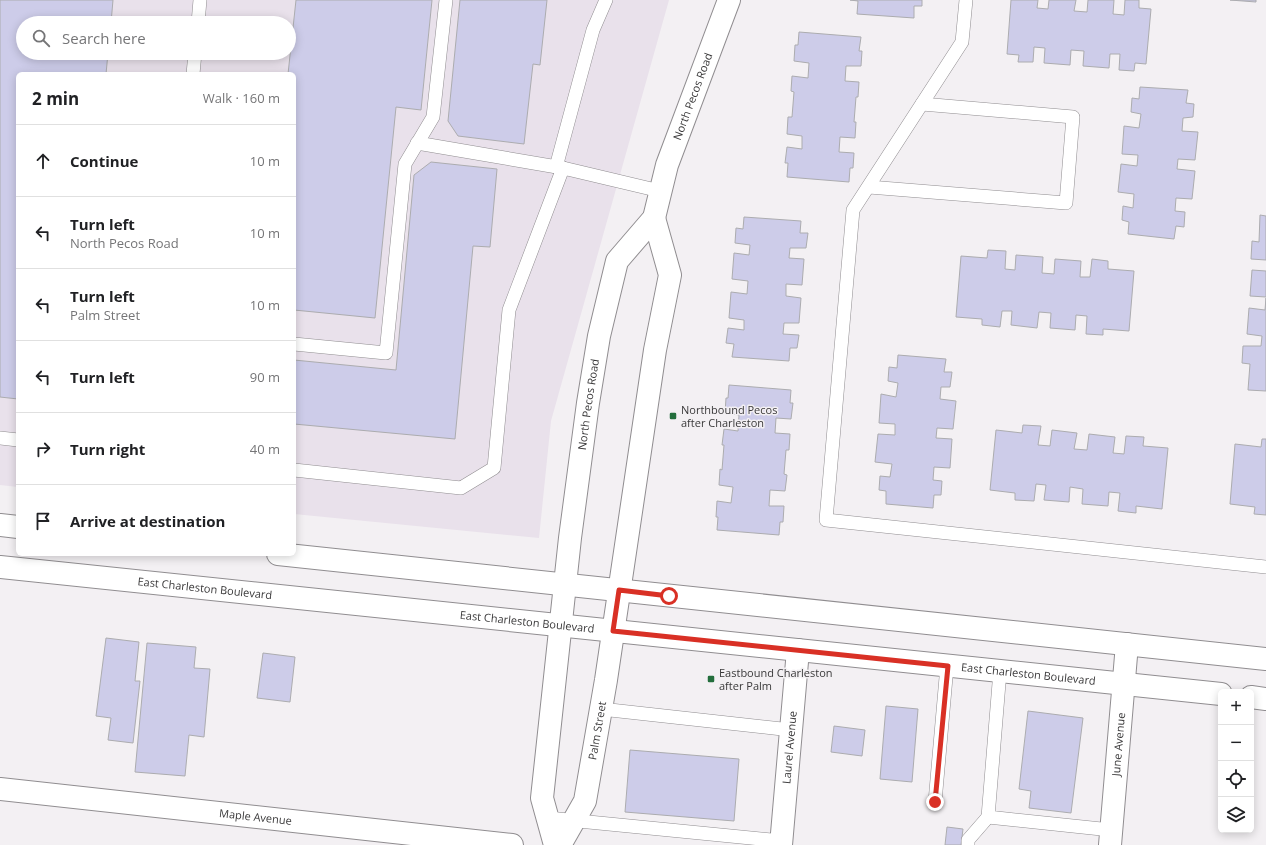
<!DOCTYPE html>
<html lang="en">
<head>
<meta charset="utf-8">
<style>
	body { margin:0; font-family:"Open Sans",sans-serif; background:#f2f2f2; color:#202124 }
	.controls { position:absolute; right:12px; bottom:12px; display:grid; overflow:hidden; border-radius:6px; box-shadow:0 2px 10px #0003 }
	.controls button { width:36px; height:36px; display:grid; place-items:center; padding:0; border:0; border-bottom:1px solid #e0e0e0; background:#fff; color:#202124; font:20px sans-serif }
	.stop { position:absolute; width:12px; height:12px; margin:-9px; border:3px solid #d93025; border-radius:50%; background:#fff }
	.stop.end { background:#d93025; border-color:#fff; box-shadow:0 1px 4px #0008 }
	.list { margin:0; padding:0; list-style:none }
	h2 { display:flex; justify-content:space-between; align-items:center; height:52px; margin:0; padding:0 16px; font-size:17px }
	h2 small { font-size:13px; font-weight:400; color:#757577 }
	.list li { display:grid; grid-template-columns:26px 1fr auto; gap:12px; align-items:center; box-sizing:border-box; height:72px; padding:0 16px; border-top:1px solid #e0e0e0 }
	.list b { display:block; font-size:15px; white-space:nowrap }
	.list p { margin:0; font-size:13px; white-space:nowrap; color:#757577 }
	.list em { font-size:13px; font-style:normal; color:#757577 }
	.icon { flex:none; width:22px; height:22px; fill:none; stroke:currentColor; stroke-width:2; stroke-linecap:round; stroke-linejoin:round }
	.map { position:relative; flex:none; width:1266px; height:845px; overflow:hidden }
	.search { position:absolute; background:#fff; box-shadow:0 2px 10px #0003; left:16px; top:16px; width:280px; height:44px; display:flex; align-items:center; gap:10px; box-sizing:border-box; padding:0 14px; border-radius:22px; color:#757577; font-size:15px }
	.panel { position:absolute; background:#fff; box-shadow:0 2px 10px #0003; left:16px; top:72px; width:280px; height:484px; border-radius:6px }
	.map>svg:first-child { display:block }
</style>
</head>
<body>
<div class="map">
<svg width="1266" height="845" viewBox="0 0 1266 845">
	<rect width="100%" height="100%" fill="#f3f0f3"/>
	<path fill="#e9e1eb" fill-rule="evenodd" d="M 0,0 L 669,0 L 551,421 L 539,538 L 294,514 L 294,74 L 18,74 L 18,487 L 0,485 ZM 23,23 L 289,23 L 289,53 L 23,53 Z"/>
	<g fill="#cdcce9" stroke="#acacaf">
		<polygon points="0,0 113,0 111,23 23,23 23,53 108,53 106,74 18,74 18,399 0,397"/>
		<polygon points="296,0 432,0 421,110 396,107 375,318 294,310 294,74 288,74"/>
		<polygon points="460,0 547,0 540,65 533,64 524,144 458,136 448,121"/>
		<polygon points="850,0 922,0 922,6 914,6 914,18 857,14 858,1"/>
		<polygon points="1011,0 1038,0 1037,8 1048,9 1049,0 1076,0 1074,11 1087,12 1088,0 1114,0 1113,14 1124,15 1125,0 1139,0 1139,8 1151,9 1146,64 1135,63 1134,71 1119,70 1120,54 1110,54 1109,68 1083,66 1084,51 1071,50 1070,65 1044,63 1045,48 1034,47 1033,62 1018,62 1019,55 1007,54"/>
		<polygon points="1230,0 1256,0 1256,2"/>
		<polygon points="799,32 861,37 859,51 862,51 861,66 846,66 845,81 859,82 858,97 856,97 854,122 856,122 855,138 840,137 839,152 854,153 853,168 850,168 849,182 787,177 788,163 785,163 787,147 802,149 802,136 787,134 788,117 792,117 794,92 791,91 792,76 808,78 809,63 794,61 795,45 798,45"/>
		<polygon points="1140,87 1188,90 1186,103 1194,104 1193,117 1183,118 1182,131 1198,132 1195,160 1178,159 1177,169 1195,171 1192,199 1176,198 1175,211 1185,212 1184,227 1176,226 1174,239 1128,234 1129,222 1122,220 1123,206 1133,208 1134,194 1118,192 1121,164 1137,166 1138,155 1122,154 1124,126 1139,128 1141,114 1131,112 1132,98 1139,99"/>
		<polygon points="431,162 497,169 490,247 473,246 455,439 294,424 294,360 396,370 414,175"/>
		<polygon points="1260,215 1266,216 1266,260 1251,259 1252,241 1259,242"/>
		<polygon points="744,217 801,221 800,233 808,233 806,248 790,248 789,258 804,259 802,285 786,284 786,296 801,298 799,323 784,323 783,334 799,335 797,348 790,348 789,361 732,357 734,344 726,343 728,328 744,330 744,320 729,318 731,292 747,294 748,281 732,279 734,253 749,255 750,245 735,243 736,228 743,229"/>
		<polygon points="988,250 1006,251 1005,269 1015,270 1016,255 1043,257 1042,273 1054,274 1055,259 1081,261 1080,277 1090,277 1092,259 1108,261 1108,269 1134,271 1129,331 1103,329 1103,335 1086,334 1087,316 1076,315 1075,330 1050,328 1051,313 1039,312 1037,328 1011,325 1012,311 1002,311 1000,327 982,325 982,319 956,317 961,256 987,258"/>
		<polygon points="1252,270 1266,271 1266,297 1250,296"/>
		<polygon points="1266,298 1266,391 1248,390 1250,364 1242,363 1243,346 1261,346 1262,336 1247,334 1249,308 1265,310"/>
		<polygon points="898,355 946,359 944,372 952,372 950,387 941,387 940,399 956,401 953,429 937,428 936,438 952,439 950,468 934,467 933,480 942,481 941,495 934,495 933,508 886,504 886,491 879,490 880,476 890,477 892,464 875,462 878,434 895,435 895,424 879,423 881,394 896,397 898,383 888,381 889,367 897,368"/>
		<polygon points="729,385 791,390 790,403 793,403 791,419 776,418 775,433 790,434 789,450 786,450 784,474 787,475 785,491 770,490 769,506 784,506 783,522 780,522 779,535 717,530 718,517 716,517 717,501 731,503 733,487 719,485 720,469 722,470 724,445 722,445 724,429 738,431 739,415 725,413 726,398 728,398"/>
		<polygon points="1023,425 1041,426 1038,445 1050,446 1052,430 1077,433 1074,449 1087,450 1089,434 1115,437 1113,453 1124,454 1126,436 1144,437 1143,446 1168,448 1162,509 1136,506 1136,513 1118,511 1120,493 1109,492 1108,506 1082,504 1083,489 1070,487 1069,502 1044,500 1046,485 1036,484 1034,501 1015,500 1015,493 990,490 996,430 1022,433"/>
		<polygon points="1262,439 1266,439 1266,515 1254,514 1255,507 1230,504 1235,444 1261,447"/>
		<polygon points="106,638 139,642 135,681 140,681 133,743 108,740 111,718 96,716"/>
		<polygon points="147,643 196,647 194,668 210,669 204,737 189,735 185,776 135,772"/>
		<polygon points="263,653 295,657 290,702 257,698"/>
		<polygon points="886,706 918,709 912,782 880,779"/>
		<polygon points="1028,711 1083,718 1071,813 1029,808 1031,791 1019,789"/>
		<polygon points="834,726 865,730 862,756 831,752"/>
		<polygon points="630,750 739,759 734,821 625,812"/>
		<polygon points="947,827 963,829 961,845 945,845"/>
	</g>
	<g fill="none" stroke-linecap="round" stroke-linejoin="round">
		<defs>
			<g id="service">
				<polyline points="966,0 962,42 853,210 826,520 1266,567"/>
				<polyline points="198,23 200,0"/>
				<polyline points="193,74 195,53"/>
				<polyline points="417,143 563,168"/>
				<polyline points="556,167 593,30 606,0"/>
				<polyline points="869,187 1066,203 1073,117 922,104"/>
				<polyline points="294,344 386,353 405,164 433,117 446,0"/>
				<polyline points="0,438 18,440"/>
				<polyline points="294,470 461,488 494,468 509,310 563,168 660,191"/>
				<polyline points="1000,671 988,817 1111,830"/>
				<polyline points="601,709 791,730"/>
				<polyline points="935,802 947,666"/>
				<polyline points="548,818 781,841"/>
				<polyline points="968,845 968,840 988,817"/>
			</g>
			<g id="minor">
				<path id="s1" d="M 0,789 L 512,845"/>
				<path id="s2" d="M 781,845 L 798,650"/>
				<path id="s3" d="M 1110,845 L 1127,644"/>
			</g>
			<g id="secondary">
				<path id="s4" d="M 555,845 L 542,798 L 570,538 L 588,403 L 599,336 L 617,261 L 654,218 L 667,165 L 729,0"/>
				<path id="s5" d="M 560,845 L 585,801 L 606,680 L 655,350 L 670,275 L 654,218"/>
			</g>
			<g id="primary">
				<polyline points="0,525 18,527"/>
				<polyline points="278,554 1266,659"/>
				<path id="s6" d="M 0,567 L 1221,694"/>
				<polyline points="1251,697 1266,699"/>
			</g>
		</defs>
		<use href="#service" stroke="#908d90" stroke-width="14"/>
		<use href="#minor" stroke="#908d90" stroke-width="24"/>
		<use href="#secondary" stroke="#908d90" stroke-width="24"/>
		<use href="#primary" stroke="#908d90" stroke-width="24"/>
		<use href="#service" stroke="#fff" stroke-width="13"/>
		<use href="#minor" stroke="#fff" stroke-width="22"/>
		<use href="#secondary" stroke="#fff" stroke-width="22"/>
		<use href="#primary" stroke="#fff" stroke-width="22"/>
	</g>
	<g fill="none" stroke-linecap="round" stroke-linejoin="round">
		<polyline stroke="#d93025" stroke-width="5" points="669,596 619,590 613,631 948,666 935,802"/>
	</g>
	<g fill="#236e3c" stroke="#f3f0f3" stroke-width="1.5">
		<rect x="669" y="412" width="8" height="8" rx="2"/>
		<rect x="707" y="675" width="8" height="8" rx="2"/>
	</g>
	<g text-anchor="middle" stroke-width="3" stroke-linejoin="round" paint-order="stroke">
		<g font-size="11" fill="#3a393a" stroke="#f3f0f3">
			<text dy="4" stroke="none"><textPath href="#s4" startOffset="776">North Pecos Road</textPath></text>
			<text dy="4" stroke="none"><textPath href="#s4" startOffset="445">North Pecos Road</textPath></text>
			<text dy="4" stroke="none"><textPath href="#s6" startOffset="206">East Charleston Boulevard</textPath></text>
			<text dy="4" stroke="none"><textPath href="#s6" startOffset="530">East Charleston Boulevard</textPath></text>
			<text dy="4" stroke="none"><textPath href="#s6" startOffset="1034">East Charleston Boulevard</textPath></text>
			<text dy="4" stroke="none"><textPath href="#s5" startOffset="122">Palm Street</textPath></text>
			<text dy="4" stroke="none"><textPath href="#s3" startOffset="101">June Avenue</textPath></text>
			<text dy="4" stroke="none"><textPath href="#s2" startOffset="98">Laurel Avenue</textPath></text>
			<text dy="4" stroke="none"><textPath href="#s1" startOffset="257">Maple Avenue</textPath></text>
		</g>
		<g font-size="11" fill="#3a393a" stroke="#f3f0f3" text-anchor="start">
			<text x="681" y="414">Northbound Pecos<tspan x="681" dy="13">after Charleston</tspan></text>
			<text x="719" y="677">Eastbound Charleston<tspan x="719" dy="13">after Palm</tspan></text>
		</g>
	</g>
</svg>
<div class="controls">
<button>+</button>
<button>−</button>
<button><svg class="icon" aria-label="locate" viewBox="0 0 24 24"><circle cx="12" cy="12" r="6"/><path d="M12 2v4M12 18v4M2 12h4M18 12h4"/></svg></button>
<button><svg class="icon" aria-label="layers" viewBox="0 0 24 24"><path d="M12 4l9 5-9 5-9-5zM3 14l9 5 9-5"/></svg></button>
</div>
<div class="stop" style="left:669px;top:596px"></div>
<div class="stop end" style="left:935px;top:802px"></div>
<div class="search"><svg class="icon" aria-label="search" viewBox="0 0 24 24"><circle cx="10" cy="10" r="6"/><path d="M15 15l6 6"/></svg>Search here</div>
<section class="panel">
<h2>2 min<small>Walk · 160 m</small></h2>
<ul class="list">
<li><svg class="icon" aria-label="ahead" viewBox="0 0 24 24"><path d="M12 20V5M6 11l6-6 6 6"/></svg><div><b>Continue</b></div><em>10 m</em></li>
<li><svg class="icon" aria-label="left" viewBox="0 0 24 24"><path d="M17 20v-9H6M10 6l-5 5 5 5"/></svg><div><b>Turn left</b><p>North Pecos Road</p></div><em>10 m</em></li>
<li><svg class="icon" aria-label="left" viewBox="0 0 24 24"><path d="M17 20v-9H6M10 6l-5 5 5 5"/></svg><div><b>Turn left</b><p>Palm Street</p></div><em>10 m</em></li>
<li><svg class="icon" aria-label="left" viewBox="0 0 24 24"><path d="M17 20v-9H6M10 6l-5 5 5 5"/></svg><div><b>Turn left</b></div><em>90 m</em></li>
<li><svg class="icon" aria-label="right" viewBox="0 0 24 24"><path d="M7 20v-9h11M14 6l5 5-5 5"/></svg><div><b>Turn right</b></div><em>40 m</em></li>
<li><svg class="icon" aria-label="arrive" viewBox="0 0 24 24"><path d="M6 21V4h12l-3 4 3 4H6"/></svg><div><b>Arrive at destination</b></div></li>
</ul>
</section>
</div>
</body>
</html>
